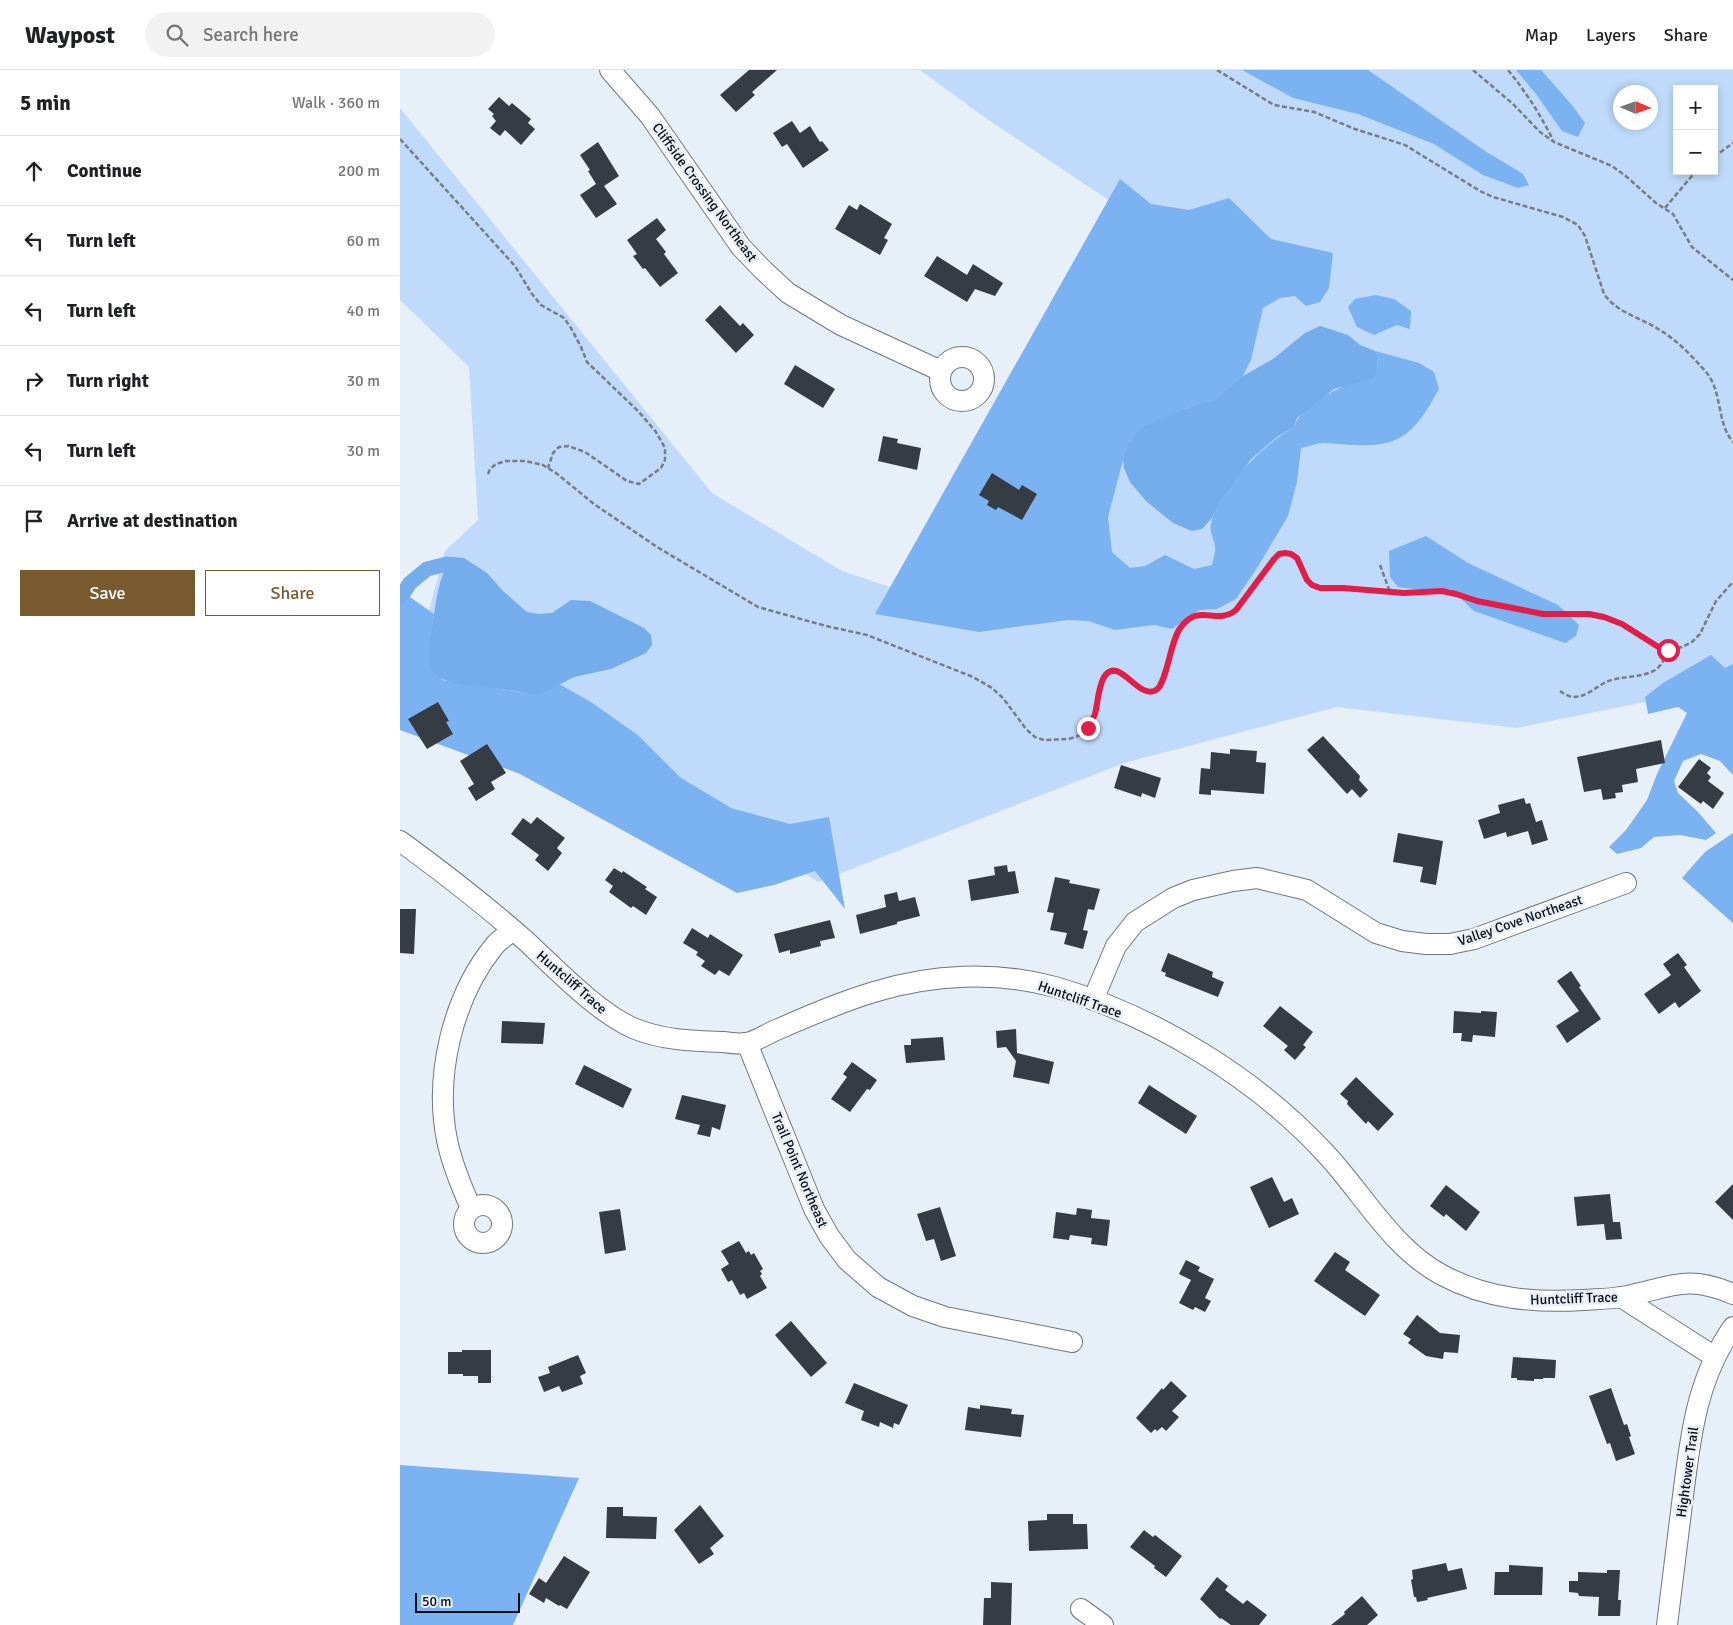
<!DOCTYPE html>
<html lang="en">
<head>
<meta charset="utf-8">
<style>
	body { margin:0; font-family:Signika,sans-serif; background:#f2f2f2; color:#202124 }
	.controls { position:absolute; right:15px; top:15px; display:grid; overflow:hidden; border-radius:0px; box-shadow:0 2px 8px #0003 }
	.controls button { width:45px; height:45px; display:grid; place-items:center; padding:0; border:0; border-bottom:1px solid #e0e0e0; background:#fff; color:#202124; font:25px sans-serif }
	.compass { position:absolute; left:1213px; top:15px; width:45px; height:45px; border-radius:50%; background:#fff; box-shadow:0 2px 8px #0003; rotate:92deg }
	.scale { position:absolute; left:15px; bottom:12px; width:105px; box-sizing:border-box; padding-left:5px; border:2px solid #0a0d10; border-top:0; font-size:14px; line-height:18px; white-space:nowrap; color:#0a0d10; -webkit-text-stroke:4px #e7eff9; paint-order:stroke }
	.stop { position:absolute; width:15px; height:15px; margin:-11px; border:4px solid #e11d48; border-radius:50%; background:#fff }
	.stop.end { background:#e11d48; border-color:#fff; box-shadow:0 1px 5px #0008 }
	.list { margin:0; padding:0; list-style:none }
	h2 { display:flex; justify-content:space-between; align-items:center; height:65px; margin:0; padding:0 20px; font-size:21px }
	h2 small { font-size:16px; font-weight:400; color:#757577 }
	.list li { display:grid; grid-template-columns:32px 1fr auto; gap:15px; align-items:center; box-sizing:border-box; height:70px; padding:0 20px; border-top:1px solid #e0e0e0 }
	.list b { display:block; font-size:19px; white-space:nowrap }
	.list em { font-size:16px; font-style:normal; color:#757577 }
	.actions { display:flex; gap:10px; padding:15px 20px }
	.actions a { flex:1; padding:11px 0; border:1px solid #795a2f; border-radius:0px; text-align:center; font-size:18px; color:#795a2f }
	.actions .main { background:#795a2f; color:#fff }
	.icon { flex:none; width:28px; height:28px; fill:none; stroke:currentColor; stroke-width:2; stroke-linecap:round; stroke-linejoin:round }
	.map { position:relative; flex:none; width:1333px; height:1555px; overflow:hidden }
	header { display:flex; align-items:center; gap:30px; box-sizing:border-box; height:70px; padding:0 25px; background:#fff; border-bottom:1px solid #e0e0e0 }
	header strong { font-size:24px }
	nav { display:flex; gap:28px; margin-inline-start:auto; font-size:18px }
	.search { width:350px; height:45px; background:#f2f2f2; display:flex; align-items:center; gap:12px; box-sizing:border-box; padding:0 18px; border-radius:28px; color:#757577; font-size:19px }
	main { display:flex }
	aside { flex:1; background:#fff }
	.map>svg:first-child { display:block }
</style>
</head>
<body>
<header>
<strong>Waypost</strong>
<div class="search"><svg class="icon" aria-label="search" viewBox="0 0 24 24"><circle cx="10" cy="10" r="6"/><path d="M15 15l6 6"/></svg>Search here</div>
<nav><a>Map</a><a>Layers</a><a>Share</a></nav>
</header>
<main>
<aside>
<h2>5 min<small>Walk · 360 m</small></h2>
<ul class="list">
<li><svg class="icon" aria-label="ahead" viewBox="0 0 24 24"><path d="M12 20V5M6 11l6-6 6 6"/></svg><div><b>Continue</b></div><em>200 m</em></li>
<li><svg class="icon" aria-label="left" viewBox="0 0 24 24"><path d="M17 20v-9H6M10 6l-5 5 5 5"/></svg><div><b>Turn left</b></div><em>60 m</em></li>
<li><svg class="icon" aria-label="left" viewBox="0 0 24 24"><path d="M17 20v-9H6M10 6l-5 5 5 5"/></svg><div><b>Turn left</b></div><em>40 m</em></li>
<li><svg class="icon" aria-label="right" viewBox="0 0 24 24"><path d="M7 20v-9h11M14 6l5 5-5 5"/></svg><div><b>Turn right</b></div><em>30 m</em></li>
<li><svg class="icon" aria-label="left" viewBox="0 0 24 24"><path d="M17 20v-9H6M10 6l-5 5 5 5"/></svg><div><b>Turn left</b></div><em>30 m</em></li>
<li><svg class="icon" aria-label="arrive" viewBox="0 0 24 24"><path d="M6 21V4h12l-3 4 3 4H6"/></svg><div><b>Arrive at destination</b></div></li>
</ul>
<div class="actions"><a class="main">Save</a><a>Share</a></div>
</aside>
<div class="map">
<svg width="1333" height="1555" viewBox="0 0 1333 1555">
	<rect width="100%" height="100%" fill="#e7eff9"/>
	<path fill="#bfdafa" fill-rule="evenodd" d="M 520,0 L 1333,0 L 1333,614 L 1117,658 L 937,637 L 724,693 L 418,812 L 157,637 L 35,611 L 24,559 L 45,481 L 78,450 L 69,297 L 0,230 L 0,38 L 312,423 L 442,501 L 614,558 L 637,554 L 702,418 L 822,206 L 580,44 ZM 1277,19 L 1314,19 L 1314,101 L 1277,101 ZM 1220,22 L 1250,22 L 1250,52 L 1220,52 Z"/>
	<g fill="#7bb2f2">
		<polygon points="842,0 968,0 1085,81 1123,104 1129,115 1118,118 1083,105 1034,74 958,44 893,28"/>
		<polygon points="1116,0 1141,0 1171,34 1185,53 1178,67 1162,61 1136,24"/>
		<path d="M 720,109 L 751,134 L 789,140 L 829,128 L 871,169 L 933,183 L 929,218 L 920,232 L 906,236 L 895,226 L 880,228 L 863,238 L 851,290 L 843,306 L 815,329 L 784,339 L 735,364 L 727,375 L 708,447 L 712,482 L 730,498 L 745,496 L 765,485 L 794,499 L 812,495 C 813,489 816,482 815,476 C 814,469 809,461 811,454 C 818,418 864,374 894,357 C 904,329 952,313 977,302 L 978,286 L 975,281 L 1019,293 L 1034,302 L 1039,319 C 1030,335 1021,352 1007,363 C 985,381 950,374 923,373 C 916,373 908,377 901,378 L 897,412 L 888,446 L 857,498 L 836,529 L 817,539 L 799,540 L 772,559 L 754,555 L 715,560 L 688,551 L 668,550 L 579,562 L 475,544 Z"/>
		<polygon points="975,225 994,229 1011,241 1010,259 997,255 974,265 957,257 948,237 955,229"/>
		<polygon points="1026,466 1068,493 1158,535 1179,555 1176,566 1165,573 1074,541 1051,519 1014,519 998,517 990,507 989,481"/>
		<path d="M 0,520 L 34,544 L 31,566 L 42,610 C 74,617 106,618 138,626 L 159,614 L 191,632 L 239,666 L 281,708 L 331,738 L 390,754 L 429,747 L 445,839 L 415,801 L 374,815 L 337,823 L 120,704 L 0,660 Z"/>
		<polygon points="1311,585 1325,598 1333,594 1333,705 1320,691 1301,684 1283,691 1274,711 1278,723 1298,742 1316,763 1306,770 1280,765 1254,767 1241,778 1217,784 1209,777 1226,760 1247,730 1257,704 1287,643 1278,637 1248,644 1245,627 1263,613"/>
		<polygon points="1333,763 1333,853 1282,808 1305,782"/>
		<polygon points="0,1395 179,1408 113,1555 0,1555"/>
	</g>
	<g fill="#75acec">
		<polygon points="920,256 948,265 960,275 975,281 978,286 977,302 972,309 934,319 897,348 894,357 878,366 851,389 820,431 812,448 802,459 792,461 773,453 746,431 730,412 724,398 723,389 727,375 735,364 743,357 784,339 815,329 843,306 873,289 905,263"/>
		<path d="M 51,487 L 64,488 L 87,503 L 103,521 L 127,542 L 139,544 L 152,543 L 171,530 L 190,531 L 244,558 L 251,565 L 252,575 L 246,583 L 211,599 L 174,607 L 138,626 C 128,624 118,621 108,620 C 90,617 42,617 32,601 C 24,590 31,569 32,557 C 36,533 38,508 51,487 Z"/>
	</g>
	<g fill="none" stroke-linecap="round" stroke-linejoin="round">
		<polyline stroke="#75acec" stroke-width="15" points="0,528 10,513 27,499 47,494"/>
	</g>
	<g fill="#363c44">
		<polygon points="349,0 377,0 352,22 355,25 336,42 320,25"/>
		<polygon points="99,27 109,36 112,33 131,49 128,53 135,59 121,75 105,60 100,66 90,58 96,51 92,46 94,44 88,39"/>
		<polygon points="392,51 400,63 410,56 420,72 422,71 429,80 403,98 387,74 382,77 373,63"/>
		<polygon points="198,72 219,106 204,116 217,134 196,148 180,125 196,114 188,101 190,100 180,85"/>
		<polygon points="460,134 492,154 484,168 488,170 480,185 435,159 449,135 457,140"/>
		<polygon points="257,148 266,160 256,169 266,182 264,184 278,203 260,217 245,198 243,199 233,186 237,184 227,170"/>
		<polygon points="537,186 567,205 573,194 603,213 595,226 575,219 567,232 524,206"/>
		<polygon points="320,235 340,256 343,253 354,265 336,283 305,250"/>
		<polygon points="395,295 435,319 423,338 384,314"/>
		<polygon points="483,366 498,369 497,373 521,378 517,400 478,391"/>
		<polygon points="592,403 619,420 622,415 637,424 622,450 598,437 596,440 587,435 589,431 579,425"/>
		<polygon points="38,632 49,651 46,652 53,664 27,679 8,649"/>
		<polygon points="923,666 960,706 959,710 968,720 960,728 952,719 947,724 907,680"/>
		<polygon points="1261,670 1265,693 1236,699 1238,712 1222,715 1223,722 1215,723 1216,728 1203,730 1201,719 1184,722 1177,687"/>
		<polygon points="87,674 106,703 91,712 95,719 76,731 68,718 74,714 60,691"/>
		<polygon points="830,679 857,681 856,692 866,693 864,724 811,720 811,725 799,724 801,698 810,699 811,682 830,684"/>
		<polygon points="1299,689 1311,698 1307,703 1311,707 1308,711 1324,723 1313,739 1303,731 1301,734 1278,717"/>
		<polygon points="721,695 761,708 755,728 742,723 741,727 714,718"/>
		<polygon points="1124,728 1126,734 1130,733 1136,752 1142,750 1148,770 1132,775 1128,761 1107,767 1106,762 1084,769 1078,750 1100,743 1098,735"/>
		<polygon points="137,747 165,768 157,778 162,783 148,801 135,790 139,785 111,764 123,748 131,754"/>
		<polygon points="998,763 1043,771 1036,815 1020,812 1023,797 993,792"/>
		<polygon points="607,795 608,802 615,801 619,823 571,831 568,810 595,805 594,797"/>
		<polygon points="214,798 222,803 223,801 247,817 245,819 257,827 246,845 233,836 231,838 209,822 213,816 205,810"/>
		<polygon points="655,807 670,810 669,813 700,819 694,840 688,839 683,860 688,861 683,879 664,874 667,863 650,860 654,843 647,842"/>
		<polygon points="497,822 499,831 515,827 520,846 497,852 497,854 460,864 456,845 486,837 484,825"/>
		<polygon points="0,839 16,839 14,884 0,883"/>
		<polygon points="430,850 435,868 420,871 421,876 390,884 390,880 379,883 374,864"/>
		<polygon points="292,858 308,868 310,864 343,885 329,906 319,900 315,905 301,896 305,891 296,885 298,882 283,873"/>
		<polygon points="768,883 813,902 812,907 824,912 818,927 765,906 766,903 761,901"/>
		<polygon points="1278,883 1287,895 1284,897 1301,921 1279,938 1275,932 1259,944 1244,924 1271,905 1263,894"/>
		<polygon points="1171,901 1181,916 1179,917 1201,949 1167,973 1156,956 1179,941 1157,911"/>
		<polygon points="880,936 913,962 903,975 906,977 895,990 884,980 888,976 863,956"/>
		<polygon points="1054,941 1081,943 1081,941 1097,942 1095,967 1073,965 1072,972 1061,971 1062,963 1053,963"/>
		<polygon points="102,951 145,953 143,974 101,973"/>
		<polygon points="616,959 617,983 654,992 649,1014 613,1007 616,991 606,977 597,978 596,961"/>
		<polygon points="543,967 545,990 506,993 504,975 511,975 511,969"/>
		<polygon points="452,992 477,1010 470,1020 467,1019 450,1042 431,1029 447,1007 443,1004"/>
		<polygon points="184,995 232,1019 223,1038 175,1014"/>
		<polygon points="956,1007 994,1044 978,1061 968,1051 966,1054 947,1034 948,1031 940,1024"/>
		<polygon points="749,1015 797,1046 786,1064 738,1033"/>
		<polygon points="282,1025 326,1035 320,1060 312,1057 310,1067 297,1064 300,1055 275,1049"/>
		<polygon points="872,1107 884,1132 892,1128 899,1144 869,1158 850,1117"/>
		<polygon points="1333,1114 1333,1150 1315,1132"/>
		<polygon points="1046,1115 1080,1142 1066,1161 1046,1144 1044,1147 1030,1136"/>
		<polygon points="1210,1124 1213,1152 1220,1152 1222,1169 1206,1170 1204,1154 1177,1156 1174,1127"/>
		<polygon points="540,1137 556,1186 541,1191 534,1169 526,1171 517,1144"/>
		<polygon points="677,1138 692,1140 691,1148 710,1150 707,1176 691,1174 692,1168 670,1165 669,1170 653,1168 656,1142 676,1145"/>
		<polygon points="220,1139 226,1180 205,1184 199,1142"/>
		<polygon points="339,1171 346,1183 349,1181 351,1185 354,1183 363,1199 360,1201 362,1204 360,1206 367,1218 347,1229 344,1223 340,1225 332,1210 328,1212 321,1199 329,1194 321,1181"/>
		<polygon points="935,1182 950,1192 945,1200 980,1225 965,1246 914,1211"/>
		<polygon points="786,1190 800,1197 798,1201 814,1209 805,1228 811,1231 805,1242 795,1237 793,1240 779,1233 791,1210 779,1204"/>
		<polygon points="1017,1245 1040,1263 1060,1265 1058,1283 1044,1282 1043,1289 1026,1286 1008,1273 1011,1269 1003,1264"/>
		<polygon points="391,1251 427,1293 411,1307 375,1265"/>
		<polygon points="62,1280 91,1280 91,1313 78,1313 78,1306 63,1306 63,1304 48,1304 48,1282 62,1282"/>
		<polygon points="178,1285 186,1303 180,1306 183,1314 162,1322 159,1316 144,1322 138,1307 150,1303 148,1297"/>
		<polygon points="1113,1287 1156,1290 1155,1308 1143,1308 1143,1309 1134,1309 1134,1311 1117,1310 1117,1308 1111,1308"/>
		<polygon points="771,1311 787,1326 772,1341 779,1347 766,1361 762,1357 757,1361 755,1359 751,1363 736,1348 762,1318 763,1320"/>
		<polygon points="454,1313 508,1335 499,1355 494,1353 493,1358 480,1352 479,1357 461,1350 464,1341 445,1333"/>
		<polygon points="1211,1318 1224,1355 1227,1354 1231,1366 1229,1367 1235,1384 1216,1391 1210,1373 1207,1374 1189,1326"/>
		<polygon points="580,1335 612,1339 611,1344 624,1345 621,1367 565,1360 568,1337 580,1339"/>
		<polygon points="300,1435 324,1466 310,1478 314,1484 299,1494 274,1460"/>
		<polygon points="207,1437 223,1437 223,1446 257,1447 256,1469 206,1468"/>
		<polygon points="647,1444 673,1444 673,1454 687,1454 688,1479 629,1481 628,1451 647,1450"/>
		<polygon points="744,1460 753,1467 755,1465 782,1486 766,1507 754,1498 755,1496 730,1477"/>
		<polygon points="164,1486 190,1502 167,1539 160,1535 159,1536 146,1528 144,1533 129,1524 139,1508 146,1513"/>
		<polygon points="1046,1493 1048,1501 1062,1498 1067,1519 1027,1528 1028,1530 1017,1532 1016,1527 1014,1527 1011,1510 1013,1509 1012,1500"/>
		<polygon points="1109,1495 1143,1497 1142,1525 1094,1525 1095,1502 1109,1502"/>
		<polygon points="1207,1500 1220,1500 1218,1530 1221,1530 1220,1546 1198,1546 1199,1527 1179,1526 1178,1523 1169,1522 1169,1511 1178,1511 1178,1502 1207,1503"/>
		<polygon points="817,1507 828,1516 825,1520 843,1534 847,1530 867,1545 859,1555 831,1555 821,1548 820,1549 800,1529"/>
		<polygon points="591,1512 612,1513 611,1555 583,1555 584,1528 591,1528"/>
		<polygon points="962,1526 978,1545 967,1555 931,1555 945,1544 944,1542"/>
	</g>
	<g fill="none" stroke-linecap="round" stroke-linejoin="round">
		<defs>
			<g id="minor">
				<polyline points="210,0 250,46 341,177 363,200 388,223 441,255 541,301"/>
				<circle cx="562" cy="309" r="22"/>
				<path d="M 0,771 C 44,803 85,835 126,871 C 155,898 197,942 233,958 C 261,970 292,971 323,972 C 330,973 339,974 346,973 C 355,972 365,965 374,961 C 406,947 440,932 474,922 C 532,904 596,901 655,917 C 755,946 856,1008 926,1084 C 964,1125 992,1178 1042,1205 C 1087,1229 1134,1233 1183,1230 C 1196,1229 1209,1229 1222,1227 C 1268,1219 1284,1203 1333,1224"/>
				<polyline points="693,930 716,876 735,852 773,828 793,820 833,811 857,808 907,820 976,863 1002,871 1026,874 1050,874 1074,869 1226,813"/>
				<polyline points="347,973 414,1139 429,1166 447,1190 478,1217 513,1236 545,1247 672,1272"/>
				<circle cx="83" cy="1154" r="19"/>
				<path d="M 71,1138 C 61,1116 52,1094 47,1070 C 34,1005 53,926 95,875 C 100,869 108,865 113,860"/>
				<polyline points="1221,1227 1315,1287"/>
				<polyline points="681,1539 703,1555"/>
				<path d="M 1267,1555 C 1272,1515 1277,1474 1282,1434 C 1290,1371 1295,1311 1333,1257"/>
			</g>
		</defs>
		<use href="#minor" stroke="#6f767e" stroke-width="22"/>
		<g stroke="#787d84" stroke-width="2.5" stroke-dasharray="5 2.5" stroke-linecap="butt">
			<path d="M 817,0 L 874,35 L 914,42 L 955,59 L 1005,75 L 1080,121 L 1093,127 L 1163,147 L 1178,155 L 1185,166 L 1204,224 C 1217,243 1240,247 1258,259 C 1276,269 1292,286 1306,302 C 1323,322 1316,352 1333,372"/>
			<polyline points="1073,0 1113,34 1140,62 1154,72 1212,96 1227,107 1256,133 1273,144 1292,177 1333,210"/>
			<path d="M 1108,0 C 1126,22 1140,44 1153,70"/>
			<polyline points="0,69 115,196 132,224 141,235 164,248 171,258 181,277 187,292 239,342 256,362 265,378 265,390 261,398 239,414 227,411 185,382 168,376 159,377 153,383 148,398"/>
			<polyline points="1314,87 1333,73"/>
			<polyline points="1265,138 1296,101"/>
			<path d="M 88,404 L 90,399 L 96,394 L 106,391 L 125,391 L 143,395 L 156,403 L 194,434 L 257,477 L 358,537 L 426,556 L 467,565 L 573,607 L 592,618 L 603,628 L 626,659 L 635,667 L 644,670 L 669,669 L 678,666 L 688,658 L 694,646 L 702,613 L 708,603 C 730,597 737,628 755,621 C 767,616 771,569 780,557 C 799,532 816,556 835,540 L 874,489 L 879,484 L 885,483 L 891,483 L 897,488 L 907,510 L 912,515 L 920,518 L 943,518 L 1004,523 L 1042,521 L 1056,524 L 1077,531 L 1143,544 L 1189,544 L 1204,547 L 1222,555 L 1260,578 L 1268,580 L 1282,577 L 1292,572 L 1300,564 L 1316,531 L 1333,512"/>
			<polyline points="980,495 990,522"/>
			<path d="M 1160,621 C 1164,624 1169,627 1174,627 C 1186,627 1196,617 1206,612 C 1222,605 1240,609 1255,600 C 1262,596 1265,587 1268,580"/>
		</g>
		<use href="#minor" stroke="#fff" stroke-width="20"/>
	</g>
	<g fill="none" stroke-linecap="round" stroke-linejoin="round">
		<path stroke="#e11d48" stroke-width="6" d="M 688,658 C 690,654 693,649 695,644 C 698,632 698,618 704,607 C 719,584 738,631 756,620 C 767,614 770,570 781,557 C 800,532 816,556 836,540 L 874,489 L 879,484 L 885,483 L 891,484 L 897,488 L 907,510 L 912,515 L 920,518 L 943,518 L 1004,523 L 1042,521 L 1056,524 L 1077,531 L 1143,544 L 1189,544 L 1204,547 L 1222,554 L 1260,578 L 1268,580"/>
	</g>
	<g text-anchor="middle" stroke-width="5" stroke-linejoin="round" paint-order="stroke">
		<g font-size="14" fill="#0a0d10" stroke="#e7eff9">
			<text transform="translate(305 122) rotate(54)" y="5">Cliffside Crossing Northeast</text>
			<text transform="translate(1120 850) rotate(-19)" y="5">Valley Cove Northeast</text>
			<text transform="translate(172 912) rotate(41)" y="5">Huntcliff Trace</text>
			<text transform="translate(680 929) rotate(19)" y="5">Huntcliff Trace</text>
			<text transform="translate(400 1100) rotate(67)" y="5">Trail Point Northeast</text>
			<text transform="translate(1174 1228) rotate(-2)" y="5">Huntcliff Trace</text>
			<text transform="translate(1287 1402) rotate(-82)" y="5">Hightower Trail</text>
		</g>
	</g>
</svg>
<div class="controls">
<button>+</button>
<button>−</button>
</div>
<svg class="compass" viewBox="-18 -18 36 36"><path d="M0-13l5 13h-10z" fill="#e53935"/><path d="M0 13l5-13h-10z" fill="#757577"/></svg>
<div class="scale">50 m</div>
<div class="stop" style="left:1268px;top:580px"></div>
<div class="stop end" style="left:688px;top:658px"></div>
</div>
</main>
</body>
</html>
